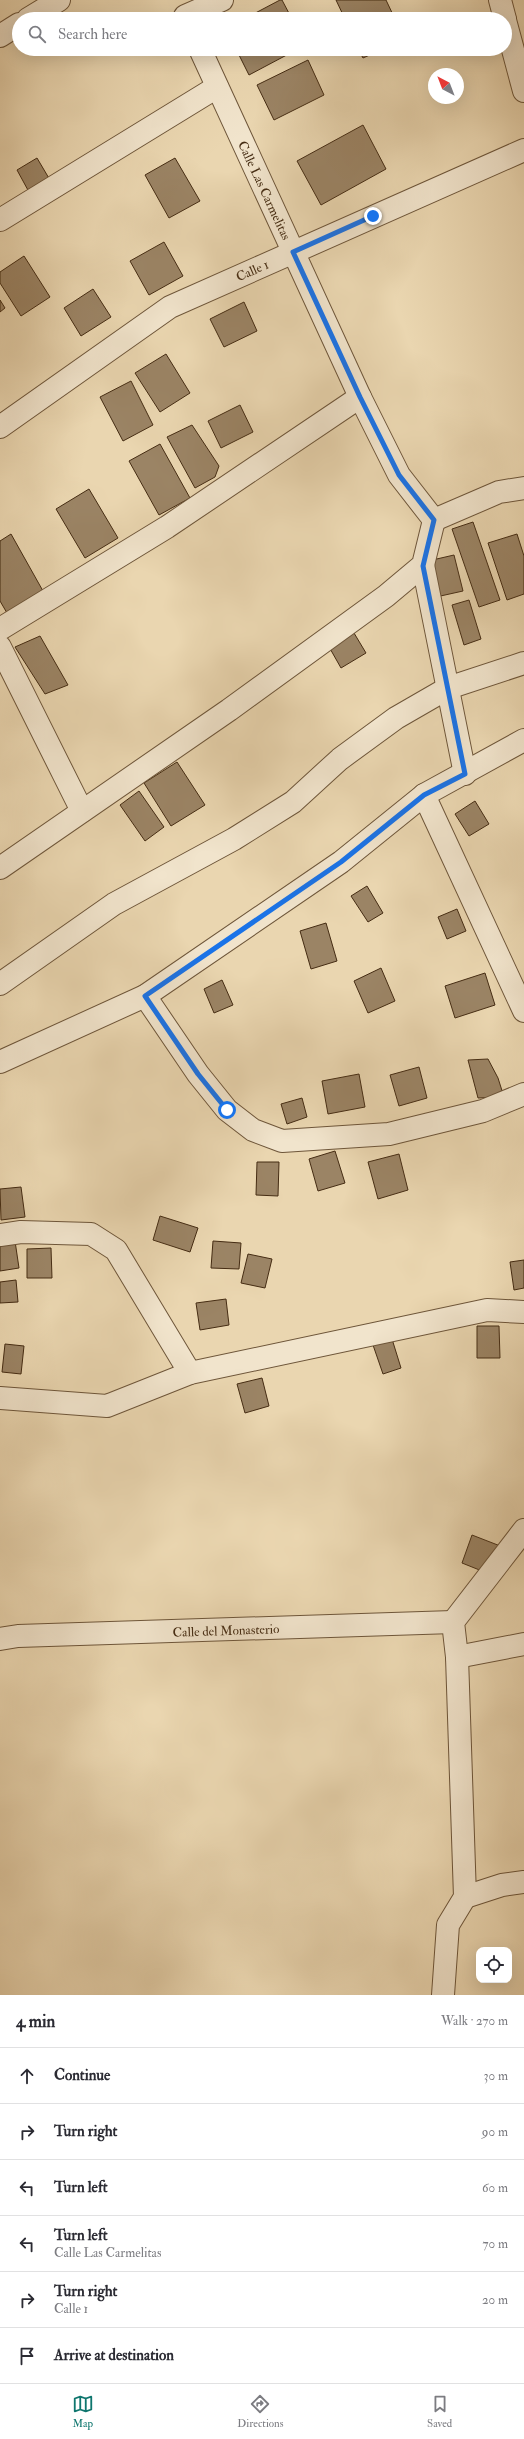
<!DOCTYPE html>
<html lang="en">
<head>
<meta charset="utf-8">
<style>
	body { margin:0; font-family:"IM FELL Double Pica",serif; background:#f7f7f7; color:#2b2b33 }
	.controls { position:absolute; right:12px; bottom:12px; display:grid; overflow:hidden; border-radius:8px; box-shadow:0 4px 16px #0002 }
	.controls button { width:36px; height:36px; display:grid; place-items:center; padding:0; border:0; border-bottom:1px solid #e1e1e2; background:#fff; color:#2b2b33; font:20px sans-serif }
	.compass { position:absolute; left:428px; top:68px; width:36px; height:36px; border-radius:50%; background:#fff; box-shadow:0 4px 16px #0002; rotate:318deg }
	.stop { position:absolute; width:12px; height:12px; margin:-9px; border:3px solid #1a73e8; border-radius:50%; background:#fff }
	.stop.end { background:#1a73e8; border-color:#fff; box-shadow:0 1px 4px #0008 }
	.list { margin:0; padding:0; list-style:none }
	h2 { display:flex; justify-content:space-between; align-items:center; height:52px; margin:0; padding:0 16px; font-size:17px }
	h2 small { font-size:13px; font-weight:400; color:#7c7c81 }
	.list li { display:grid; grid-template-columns:26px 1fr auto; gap:12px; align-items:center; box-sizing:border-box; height:56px; padding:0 16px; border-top:1px solid #e1e1e2 }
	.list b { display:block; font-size:15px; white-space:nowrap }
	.list p { margin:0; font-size:13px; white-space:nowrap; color:#7c7c81 }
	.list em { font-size:13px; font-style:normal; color:#7c7c81 }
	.icon { flex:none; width:22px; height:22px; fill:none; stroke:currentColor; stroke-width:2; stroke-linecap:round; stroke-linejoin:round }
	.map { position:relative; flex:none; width:524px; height:1995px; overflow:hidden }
	.search { position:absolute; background:#fff; box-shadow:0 4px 16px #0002; left:12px; right:12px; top:12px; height:44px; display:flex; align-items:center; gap:10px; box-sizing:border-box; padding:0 14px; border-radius:22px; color:#7c7c81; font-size:15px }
	.sheet { height:388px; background:#fff }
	nav { display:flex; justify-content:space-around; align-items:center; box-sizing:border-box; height:56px; border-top:1px solid #e1e1e2; background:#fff; font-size:11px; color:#7c7c81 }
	nav a { display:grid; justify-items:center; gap:2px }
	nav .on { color:#0f766e }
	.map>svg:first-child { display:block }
</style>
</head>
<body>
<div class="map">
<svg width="524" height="1995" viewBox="0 0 524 1995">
	<rect width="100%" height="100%" fill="#ead6b0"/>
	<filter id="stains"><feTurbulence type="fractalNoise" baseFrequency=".005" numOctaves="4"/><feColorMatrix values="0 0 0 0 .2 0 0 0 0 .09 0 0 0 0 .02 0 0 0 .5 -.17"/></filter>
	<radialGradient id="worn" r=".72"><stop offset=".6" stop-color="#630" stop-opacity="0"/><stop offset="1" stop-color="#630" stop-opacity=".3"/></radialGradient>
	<g fill="#9b8465" stroke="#452c13">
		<polygon points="280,0 282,0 292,19 244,19"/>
		<polygon points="336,0 386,0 395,19 345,19"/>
		<polygon points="236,49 298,49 249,75"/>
		<polygon points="358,49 383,49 363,58"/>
		<polygon points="308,60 324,95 274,120 257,85"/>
		<polygon points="363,125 386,169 321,205 297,161"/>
		<polygon points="37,158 50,180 29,192 17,170"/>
		<polygon points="175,158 200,201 169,218 145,175"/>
		<polygon points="164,242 183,276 149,295 130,261"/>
		<polygon points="24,256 50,297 21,316 0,283 0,272"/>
		<polygon points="93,289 111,317 81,336 64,308"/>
		<polygon points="0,300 5,308 0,312"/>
		<polygon points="244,302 257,331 224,347 210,319"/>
		<polygon points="166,354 190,393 160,412 135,373"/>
		<polygon points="131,381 153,425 123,441 100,397"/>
		<polygon points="240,405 253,432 221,448 208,421"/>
		<polygon points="192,425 219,466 215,477 195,488 167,437"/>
		<polygon points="160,444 190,498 159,515 129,461"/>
		<polygon points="89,489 118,538 85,558 56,509"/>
		<polygon points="473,522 500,600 479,607 452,529"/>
		<polygon points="11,534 43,591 7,613 0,601 0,541"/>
		<polygon points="517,534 524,556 524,594 507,600 488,543"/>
		<polygon points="454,555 463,591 436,597 428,561"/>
		<polygon points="469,600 481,639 464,645 452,605"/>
		<polygon points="348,623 366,653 341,668 324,638"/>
		<polygon points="40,636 68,685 45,694 15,647"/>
		<polygon points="177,762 205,805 171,826 144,783"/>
		<polygon points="139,791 164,827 145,841 120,805"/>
		<polygon points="475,801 489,824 469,836 455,814"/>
		<polygon points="367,886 383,913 368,922 351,896"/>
		<polygon points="457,909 466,931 447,939 438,917"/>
		<polygon points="326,923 337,961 311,969 300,931"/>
		<polygon points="381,968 395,1001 368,1013 354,981"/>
		<polygon points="485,973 495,1005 455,1018 445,986"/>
		<polygon points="222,980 233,1005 214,1013 204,989"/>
		<polygon points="488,1059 498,1078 504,1097 478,1098 468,1060"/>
		<polygon points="419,1067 427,1098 399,1106 390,1075"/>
		<polygon points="359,1074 365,1107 328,1114 322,1081"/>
		<polygon points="302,1098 307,1117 287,1124 281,1104"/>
		<polygon points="335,1151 345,1183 318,1191 309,1159"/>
		<polygon points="399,1154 408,1190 378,1199 368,1162"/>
		<polygon points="257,1162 279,1162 278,1196 256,1195"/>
		<polygon points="21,1187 25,1217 1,1220 0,1189"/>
		<polygon points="160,1216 198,1228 190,1252 153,1240"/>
		<polygon points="15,1241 19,1268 0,1271 0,1243"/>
		<polygon points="213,1241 241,1243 239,1269 211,1268"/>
		<polygon points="51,1248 52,1278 27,1278 27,1249"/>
		<polygon points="248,1254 272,1259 265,1288 241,1283"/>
		<polygon points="524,1260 524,1288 514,1290 510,1262"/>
		<polygon points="16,1280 18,1302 0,1303 0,1282"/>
		<polygon points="226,1299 229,1325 200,1330 196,1303"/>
		<polygon points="477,1326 499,1326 500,1358 477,1358"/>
		<polygon points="392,1339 401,1368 383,1374 373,1345"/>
		<polygon points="5,1344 24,1346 21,1374 2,1372"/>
		<polygon points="262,1378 269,1406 245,1413 237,1384"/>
		<polygon points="472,1535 508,1549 497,1577 462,1563"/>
	</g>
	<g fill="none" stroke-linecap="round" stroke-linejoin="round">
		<defs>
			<g id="street">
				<polyline points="500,0 505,19"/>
				<polyline points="185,16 222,0"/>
				<polyline points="28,19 59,0"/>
				<polyline points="505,20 524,91"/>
				<polyline points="0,36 19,24"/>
				<polyline points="200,49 360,397 399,475 434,520"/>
				<polyline points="0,220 217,87"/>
				<polyline points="0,427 170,307 524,150"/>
				<polyline points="434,520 499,492 524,488"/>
				<polyline points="423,565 465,774"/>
				<polyline points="0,629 167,527 360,397"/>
				<polyline points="0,647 82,811"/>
				<polyline points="424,795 524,1011"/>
				<polyline points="0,868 229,710 386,596 423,565 434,520"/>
				<polyline points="0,984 114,904 234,839 293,802 340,759 396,718 448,688 524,663"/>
				<polyline points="145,996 198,1074 227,1110 253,1130 282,1141 389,1134 483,1111 524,1094"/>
				<polyline points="0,1062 145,996 341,862 424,795 524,740"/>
				<polyline points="0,1235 21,1232 91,1234 116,1250 190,1373"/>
				<polyline points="0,1398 107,1406 190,1373 487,1310 524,1312"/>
				<polyline points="0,1639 18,1636 453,1622"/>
				<polyline points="457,1657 524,1644"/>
				<polyline points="465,1897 502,1885 524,1882"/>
				<polyline points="443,1995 448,1925 465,1897 457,1657 453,1622 524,1530"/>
			</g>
		</defs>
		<use href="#street" stroke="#6e563a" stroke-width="24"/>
		<use href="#street" stroke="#f1e4cc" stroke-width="22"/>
	</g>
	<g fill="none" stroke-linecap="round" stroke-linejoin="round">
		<polyline stroke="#1a73e8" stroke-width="5" points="227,1110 198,1074 145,996 341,862 424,795 465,774 423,566 434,520 399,475 360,397 293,252 373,216"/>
	</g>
	<g text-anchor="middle" stroke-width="3" stroke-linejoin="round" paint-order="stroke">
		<g font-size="13" fill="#452c13" stroke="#f1e4cc">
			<text transform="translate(265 190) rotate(65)" y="5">Calle Las Carmelitas</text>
			<text transform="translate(252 270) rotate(-24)" y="5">Calle 1</text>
			<text transform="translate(226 1630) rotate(-2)" y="5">Calle del Monasterio</text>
		</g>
	</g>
	<rect width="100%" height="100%" filter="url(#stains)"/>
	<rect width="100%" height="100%" fill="url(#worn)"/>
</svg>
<div class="controls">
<button><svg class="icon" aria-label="locate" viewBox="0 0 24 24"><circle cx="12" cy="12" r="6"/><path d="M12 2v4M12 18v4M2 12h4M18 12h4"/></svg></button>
</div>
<svg class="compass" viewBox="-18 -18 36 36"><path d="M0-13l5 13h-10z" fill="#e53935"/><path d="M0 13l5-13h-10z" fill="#7c7c81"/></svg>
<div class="stop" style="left:227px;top:1110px"></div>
<div class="stop end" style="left:373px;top:216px"></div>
<div class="search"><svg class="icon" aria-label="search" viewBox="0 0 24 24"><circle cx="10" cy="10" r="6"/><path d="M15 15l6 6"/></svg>Search here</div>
</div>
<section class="sheet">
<h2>4 min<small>Walk · 270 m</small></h2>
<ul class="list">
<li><svg class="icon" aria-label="ahead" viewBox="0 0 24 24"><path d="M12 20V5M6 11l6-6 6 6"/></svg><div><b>Continue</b></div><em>30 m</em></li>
<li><svg class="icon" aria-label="right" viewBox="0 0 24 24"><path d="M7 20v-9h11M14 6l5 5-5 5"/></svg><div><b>Turn right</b></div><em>90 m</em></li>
<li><svg class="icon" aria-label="left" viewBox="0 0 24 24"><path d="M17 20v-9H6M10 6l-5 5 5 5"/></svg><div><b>Turn left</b></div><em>60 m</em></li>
<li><svg class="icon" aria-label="left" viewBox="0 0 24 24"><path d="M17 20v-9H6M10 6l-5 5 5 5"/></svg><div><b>Turn left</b><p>Calle Las Carmelitas</p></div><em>70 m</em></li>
<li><svg class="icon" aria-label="right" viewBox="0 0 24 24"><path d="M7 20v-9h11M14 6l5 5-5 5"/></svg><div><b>Turn right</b><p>Calle 1</p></div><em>20 m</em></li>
<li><svg class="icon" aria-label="arrive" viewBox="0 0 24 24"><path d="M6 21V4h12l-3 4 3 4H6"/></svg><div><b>Arrive at destination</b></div></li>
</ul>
</section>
<nav>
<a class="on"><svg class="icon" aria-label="map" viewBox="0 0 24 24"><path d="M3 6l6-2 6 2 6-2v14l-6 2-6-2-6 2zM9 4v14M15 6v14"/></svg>Map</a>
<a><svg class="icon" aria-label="directions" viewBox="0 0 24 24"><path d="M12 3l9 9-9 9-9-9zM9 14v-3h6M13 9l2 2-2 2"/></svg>Directions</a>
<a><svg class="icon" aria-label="saved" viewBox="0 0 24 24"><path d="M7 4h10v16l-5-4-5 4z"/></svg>Saved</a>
</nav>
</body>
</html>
